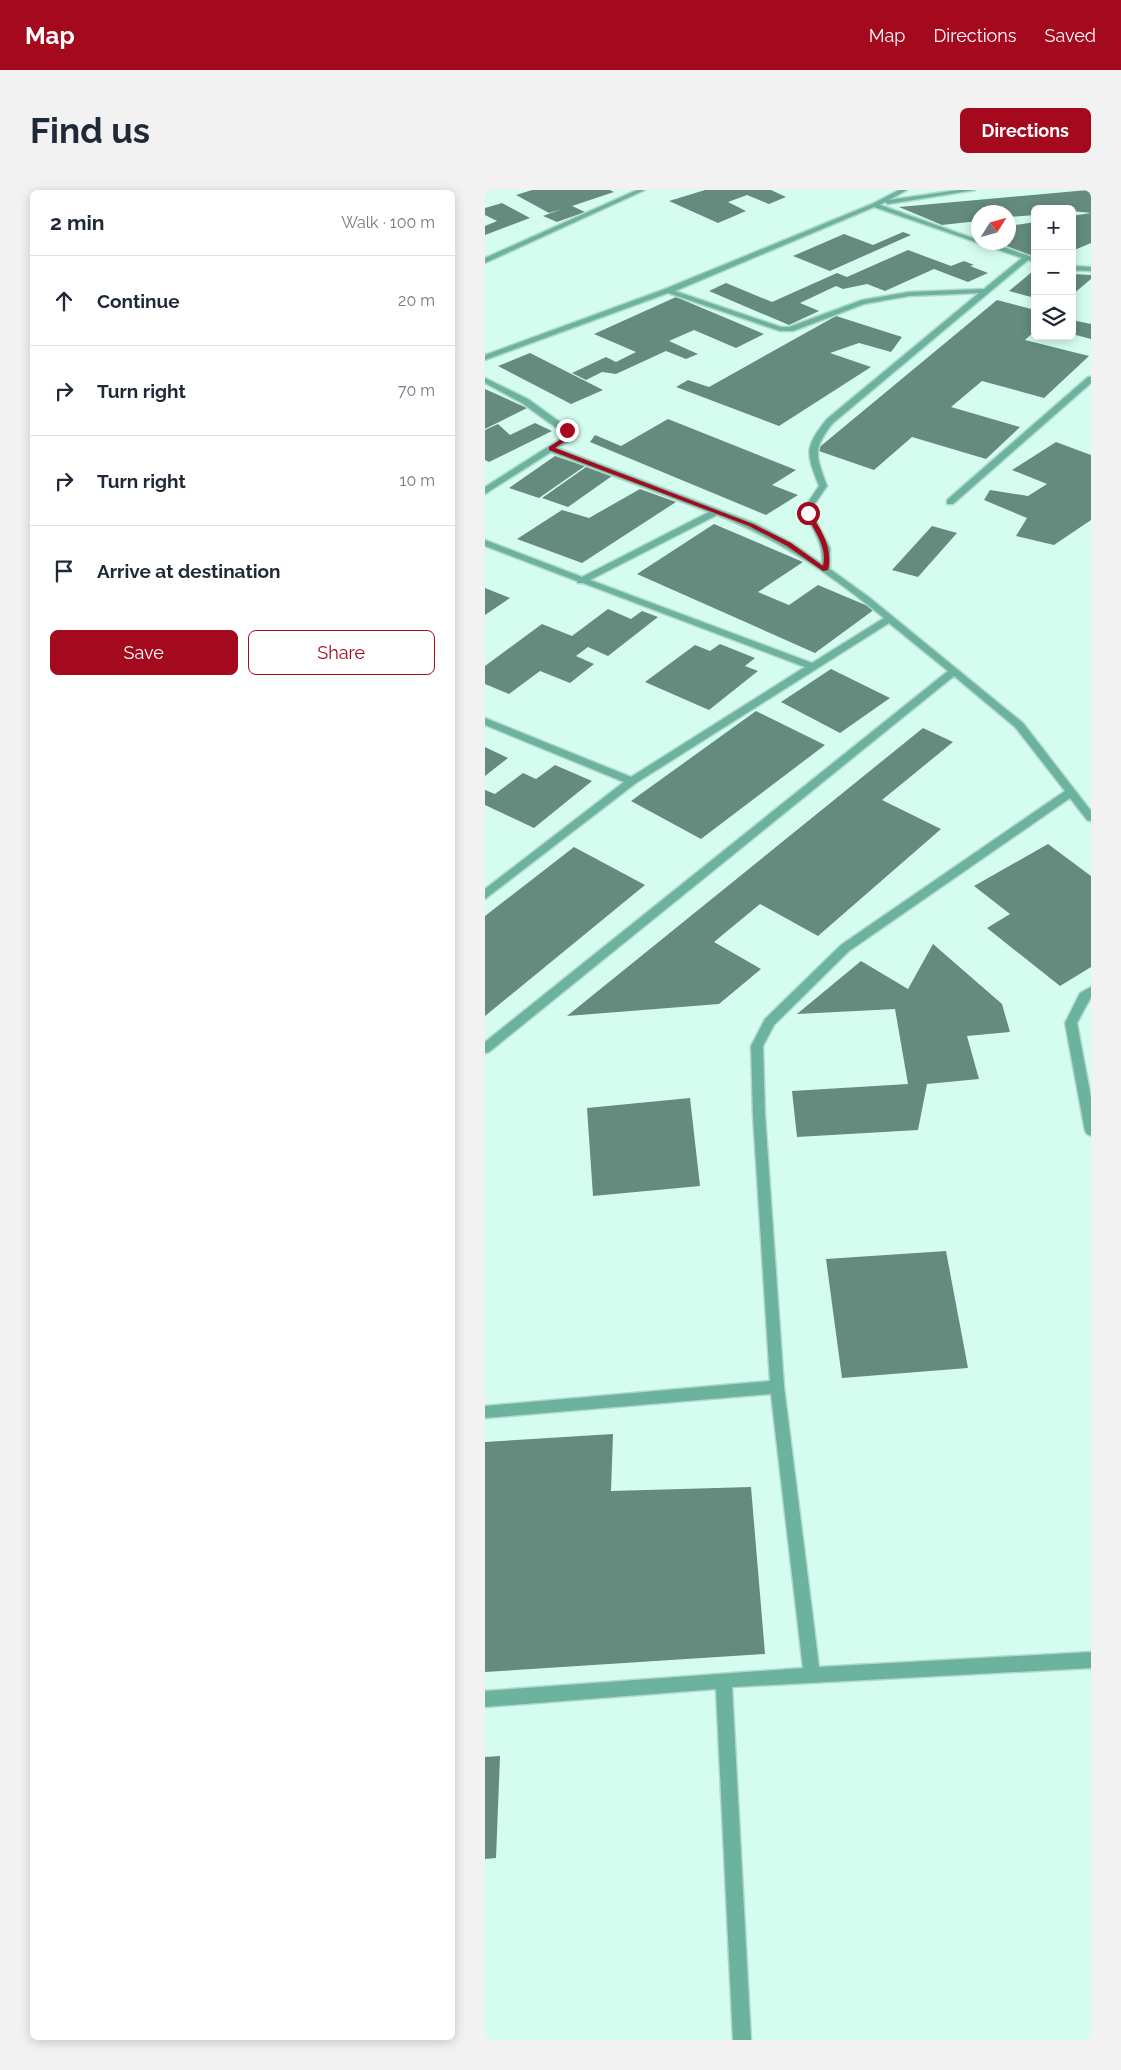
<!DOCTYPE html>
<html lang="en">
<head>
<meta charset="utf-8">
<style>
	body { margin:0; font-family:Raleway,sans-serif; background:#f2f2f3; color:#1f2937 }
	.controls { position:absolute; right:15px; top:15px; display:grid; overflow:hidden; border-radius:8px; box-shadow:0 2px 12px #0003 }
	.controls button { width:45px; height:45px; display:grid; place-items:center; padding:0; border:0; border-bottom:1px solid #e0e1e3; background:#fff; color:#1f2937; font:25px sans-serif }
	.compass { position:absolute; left:486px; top:15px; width:45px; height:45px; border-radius:50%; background:#fff; box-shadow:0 2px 12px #0003; rotate:53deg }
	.stop { position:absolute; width:15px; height:15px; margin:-11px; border:4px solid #a4091e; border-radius:50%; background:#fff }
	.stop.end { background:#a4091e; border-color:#fff; box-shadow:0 1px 5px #0008 }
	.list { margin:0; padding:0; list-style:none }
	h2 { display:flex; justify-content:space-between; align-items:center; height:65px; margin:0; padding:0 20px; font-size:21px }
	h2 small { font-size:16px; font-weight:400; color:#747a83 }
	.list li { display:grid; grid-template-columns:32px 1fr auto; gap:15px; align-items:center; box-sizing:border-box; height:90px; padding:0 20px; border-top:1px solid #e0e1e3 }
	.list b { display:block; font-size:19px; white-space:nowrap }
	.list em { font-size:16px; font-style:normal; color:#747a83 }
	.actions { display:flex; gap:10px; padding:15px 20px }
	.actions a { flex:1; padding:11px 0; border:1px solid #a4091e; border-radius:8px; text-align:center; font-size:18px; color:#a4091e }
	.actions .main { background:#a4091e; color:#fff }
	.icon { flex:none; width:28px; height:28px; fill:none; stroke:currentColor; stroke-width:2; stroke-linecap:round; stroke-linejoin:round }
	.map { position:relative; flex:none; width:606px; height:1850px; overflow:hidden; border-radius:8px }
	header { display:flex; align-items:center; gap:30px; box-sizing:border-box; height:70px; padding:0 25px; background:#a4091e; color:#fff }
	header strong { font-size:24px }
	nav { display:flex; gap:28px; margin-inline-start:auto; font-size:18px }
	.intro { display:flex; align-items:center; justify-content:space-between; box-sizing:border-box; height:120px; padding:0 30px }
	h1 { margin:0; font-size:35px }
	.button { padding:12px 22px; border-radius:8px; background:#a4091e; color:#fff; font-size:18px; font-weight:700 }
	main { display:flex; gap:30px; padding:0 30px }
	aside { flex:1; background:#fff; border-radius:8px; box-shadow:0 2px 12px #0003 }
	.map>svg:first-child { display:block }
</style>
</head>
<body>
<header>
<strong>Map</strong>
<nav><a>Map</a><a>Directions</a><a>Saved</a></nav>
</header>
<div class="intro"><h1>Find us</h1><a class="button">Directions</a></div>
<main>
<aside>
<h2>2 min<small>Walk · 100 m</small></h2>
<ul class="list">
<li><svg class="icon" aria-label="ahead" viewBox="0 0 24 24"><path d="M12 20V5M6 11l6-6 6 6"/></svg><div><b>Continue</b></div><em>20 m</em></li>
<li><svg class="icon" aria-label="right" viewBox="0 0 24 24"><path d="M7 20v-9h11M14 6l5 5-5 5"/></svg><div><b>Turn right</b></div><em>70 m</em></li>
<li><svg class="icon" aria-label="right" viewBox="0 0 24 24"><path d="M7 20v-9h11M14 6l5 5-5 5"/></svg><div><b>Turn right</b></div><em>10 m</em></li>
<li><svg class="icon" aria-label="arrive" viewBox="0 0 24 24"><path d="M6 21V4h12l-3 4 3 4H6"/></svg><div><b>Arrive at destination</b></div></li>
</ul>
<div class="actions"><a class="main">Save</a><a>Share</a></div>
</aside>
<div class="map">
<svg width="606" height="1850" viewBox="0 0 606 1850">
	<rect width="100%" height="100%" fill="#d4fdf0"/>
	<g fill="#658b7f">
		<polygon points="47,0 125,0 129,2 87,16 100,22 72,32 58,26 77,19 64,23 31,5"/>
		<polygon points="220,0 286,0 301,7 284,14 262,5 243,12 261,21 233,33 184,11"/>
		<polygon points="603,0 606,0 606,23 587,21 587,19 550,19 550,25 524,27 524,22 493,22 493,31 457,35 414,17"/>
		<polygon points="17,13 45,28 0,45 0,36 12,31 0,25 0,18"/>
		<polygon points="606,23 606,53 587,61 587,26"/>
		<polygon points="550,32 550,67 514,53 524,52 524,36"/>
		<polygon points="418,42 426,45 345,81 308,66 359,44 388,55"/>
		<polygon points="423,60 466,76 479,71 489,75 485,76 503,83 483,92 449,79 400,101 382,94 358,99 351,96 315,113 334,121 304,135 224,101 241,93 287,112 352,83 362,87"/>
		<polygon points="548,81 550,108 524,101"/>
		<polygon points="587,84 606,85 606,89 587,105"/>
		<polygon points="191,107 279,144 251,158 209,140 184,151 213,164 201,169 181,161 131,184 117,182 101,190 87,183 121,167 131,172 151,162 109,144"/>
		<polygon points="512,110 550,120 550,141 540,150 604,166 559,208 497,191 466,217 535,237 501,269 427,247 389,280 331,260"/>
		<polygon points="351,126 417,147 406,162 374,153 345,163 386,177 294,236 191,197 203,190 224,197"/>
		<polygon points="587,130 606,134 606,149 587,144"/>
		<polygon points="45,163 118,200 86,214 13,176"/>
		<polygon points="0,199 42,218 0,239"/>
		<polygon points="183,229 311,280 287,295 313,305 281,325 105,252 110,245 136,256"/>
		<polygon points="50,233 67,241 4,272 0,270 0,240 13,234 25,245"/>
		<polygon points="571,252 606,265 606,330 569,355 531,346 542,328 499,310 505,300 543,306 562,294 527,280"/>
		<polygon points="70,266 100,276 54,308 24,298"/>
		<polygon points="101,277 127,286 83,317 57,308"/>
		<polygon points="155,299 191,312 97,373 32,349 77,320 104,328"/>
		<polygon points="229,334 318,372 273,402 304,415 333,395 390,419 330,463 152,384"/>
		<polygon points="447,336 472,343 433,387 407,380"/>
		<polygon points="0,398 25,408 0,425"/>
		<polygon points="123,419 146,429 157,421 173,427 123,466 103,457 91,466 109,474 85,493 55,481 24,504 0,494 0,476 57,434 87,446"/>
		<polygon points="235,454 270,468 260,476 273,481 224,520 160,492 210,455 225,461"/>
		<polygon points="346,479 405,508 355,543 296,512"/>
		<polygon points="271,521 340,555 216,649 146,611"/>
		<polygon points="438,538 468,552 397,610 456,639 333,746 275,714 229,752 276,779 234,814 82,826"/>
		<polygon points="0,557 23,568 0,586"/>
		<polygon points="70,575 107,591 49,638 0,615 0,600 10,604 38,583 51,589"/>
		<polygon points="563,654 606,686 606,777 575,796 502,738 525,724 489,696"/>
		<polygon points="89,657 160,695 0,826 0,726"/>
		<polygon points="448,754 517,814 525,842 482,846 494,889 442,894 433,940 312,947 307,901 423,894 410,819 312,824 376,771 423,799"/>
		<polygon points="205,908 215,996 108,1006 102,918"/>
		<polygon points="461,1061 483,1178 357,1188 341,1069"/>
		<polygon points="128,1244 126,1301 266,1297 280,1464 0,1482 0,1252"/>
		<polygon points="15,1566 11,1668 0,1669 0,1567"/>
	</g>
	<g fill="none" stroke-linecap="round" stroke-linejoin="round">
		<defs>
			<g id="minor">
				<polygon points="152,0 160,0 0,73 0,68"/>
				<path d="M 414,0 L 422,0 L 404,10 L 473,0 L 490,0 L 403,14 L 400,12 L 395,15 L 493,50 L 493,52 L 504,52 L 550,68 L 550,72 L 543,70 L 348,233 C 327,259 331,266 342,296 L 327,318 L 327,323 L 345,358 L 345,379 L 385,408 L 538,533 L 606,621 L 606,631 L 602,630 L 585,608 L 364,761 L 289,835 L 278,856 L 280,925 L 299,1197 L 334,1477 L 606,1462 L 606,1478 L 247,1497 L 266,1850 L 248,1850 L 231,1499 L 0,1517 L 0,1501 L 318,1478 L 286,1204 L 0,1228 L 0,1216 L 285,1191 L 268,925 L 266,856 L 280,829 L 356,755 L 580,601 L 530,537 L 469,486 L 4,862 L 0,863 L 0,852 L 463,481 L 404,433 L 151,593 L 0,709 L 0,699 L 139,592 L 0,535 L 0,528 L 146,587 L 320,477 L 98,393 L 93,393 L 92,391 L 0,356 L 0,350 L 97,387 L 224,322 L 66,262 L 0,304 L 0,297 L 80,246 L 80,244 L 37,213 L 0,193 L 0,188 L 43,209 L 87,241 L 87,249 L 72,258 L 269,333 L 307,353 L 337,374 C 339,355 328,339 319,323 L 319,318 L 334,296 C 321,262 319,258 342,229 L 494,103 L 424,106 L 379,114 L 308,141 L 295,141 L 183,103 L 0,170 L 0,165 L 180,99 L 387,14 ZM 389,17 L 537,68 L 499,99 L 424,102 L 377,110 L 304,137 L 296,137 L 190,101 ZM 232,325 C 294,349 348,386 399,428 L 327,473 L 105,390 Z"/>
				<polygon points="587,76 606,77 606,81 587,80"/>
				<polygon points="603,187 606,187 606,193 468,314 462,314 462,310"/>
				<polygon points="606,797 606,807 592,833 606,908 606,946 602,944 600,941 580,833 595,803"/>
			</g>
		</defs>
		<use href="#minor" stroke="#b3d7cc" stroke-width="3"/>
		<use href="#minor" fill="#6bb39e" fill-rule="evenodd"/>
	</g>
	<path fill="#a4091e" d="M 82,238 L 86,247 L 70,258 L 268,334 L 306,353 L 338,376 C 343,357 329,340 320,323 L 325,322 C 337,342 348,357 343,380 L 338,381 L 302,356 L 264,336 L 64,260 L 64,257 L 81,246 L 79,240 Z"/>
</svg>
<div class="controls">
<button>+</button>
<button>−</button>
<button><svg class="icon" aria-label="layers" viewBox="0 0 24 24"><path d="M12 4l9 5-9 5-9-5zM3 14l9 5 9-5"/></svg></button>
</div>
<svg class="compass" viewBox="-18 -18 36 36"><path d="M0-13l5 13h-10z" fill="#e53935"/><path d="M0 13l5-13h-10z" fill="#747a83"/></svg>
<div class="stop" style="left:323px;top:323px"></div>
<div class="stop end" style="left:82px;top:240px"></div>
</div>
</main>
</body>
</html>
